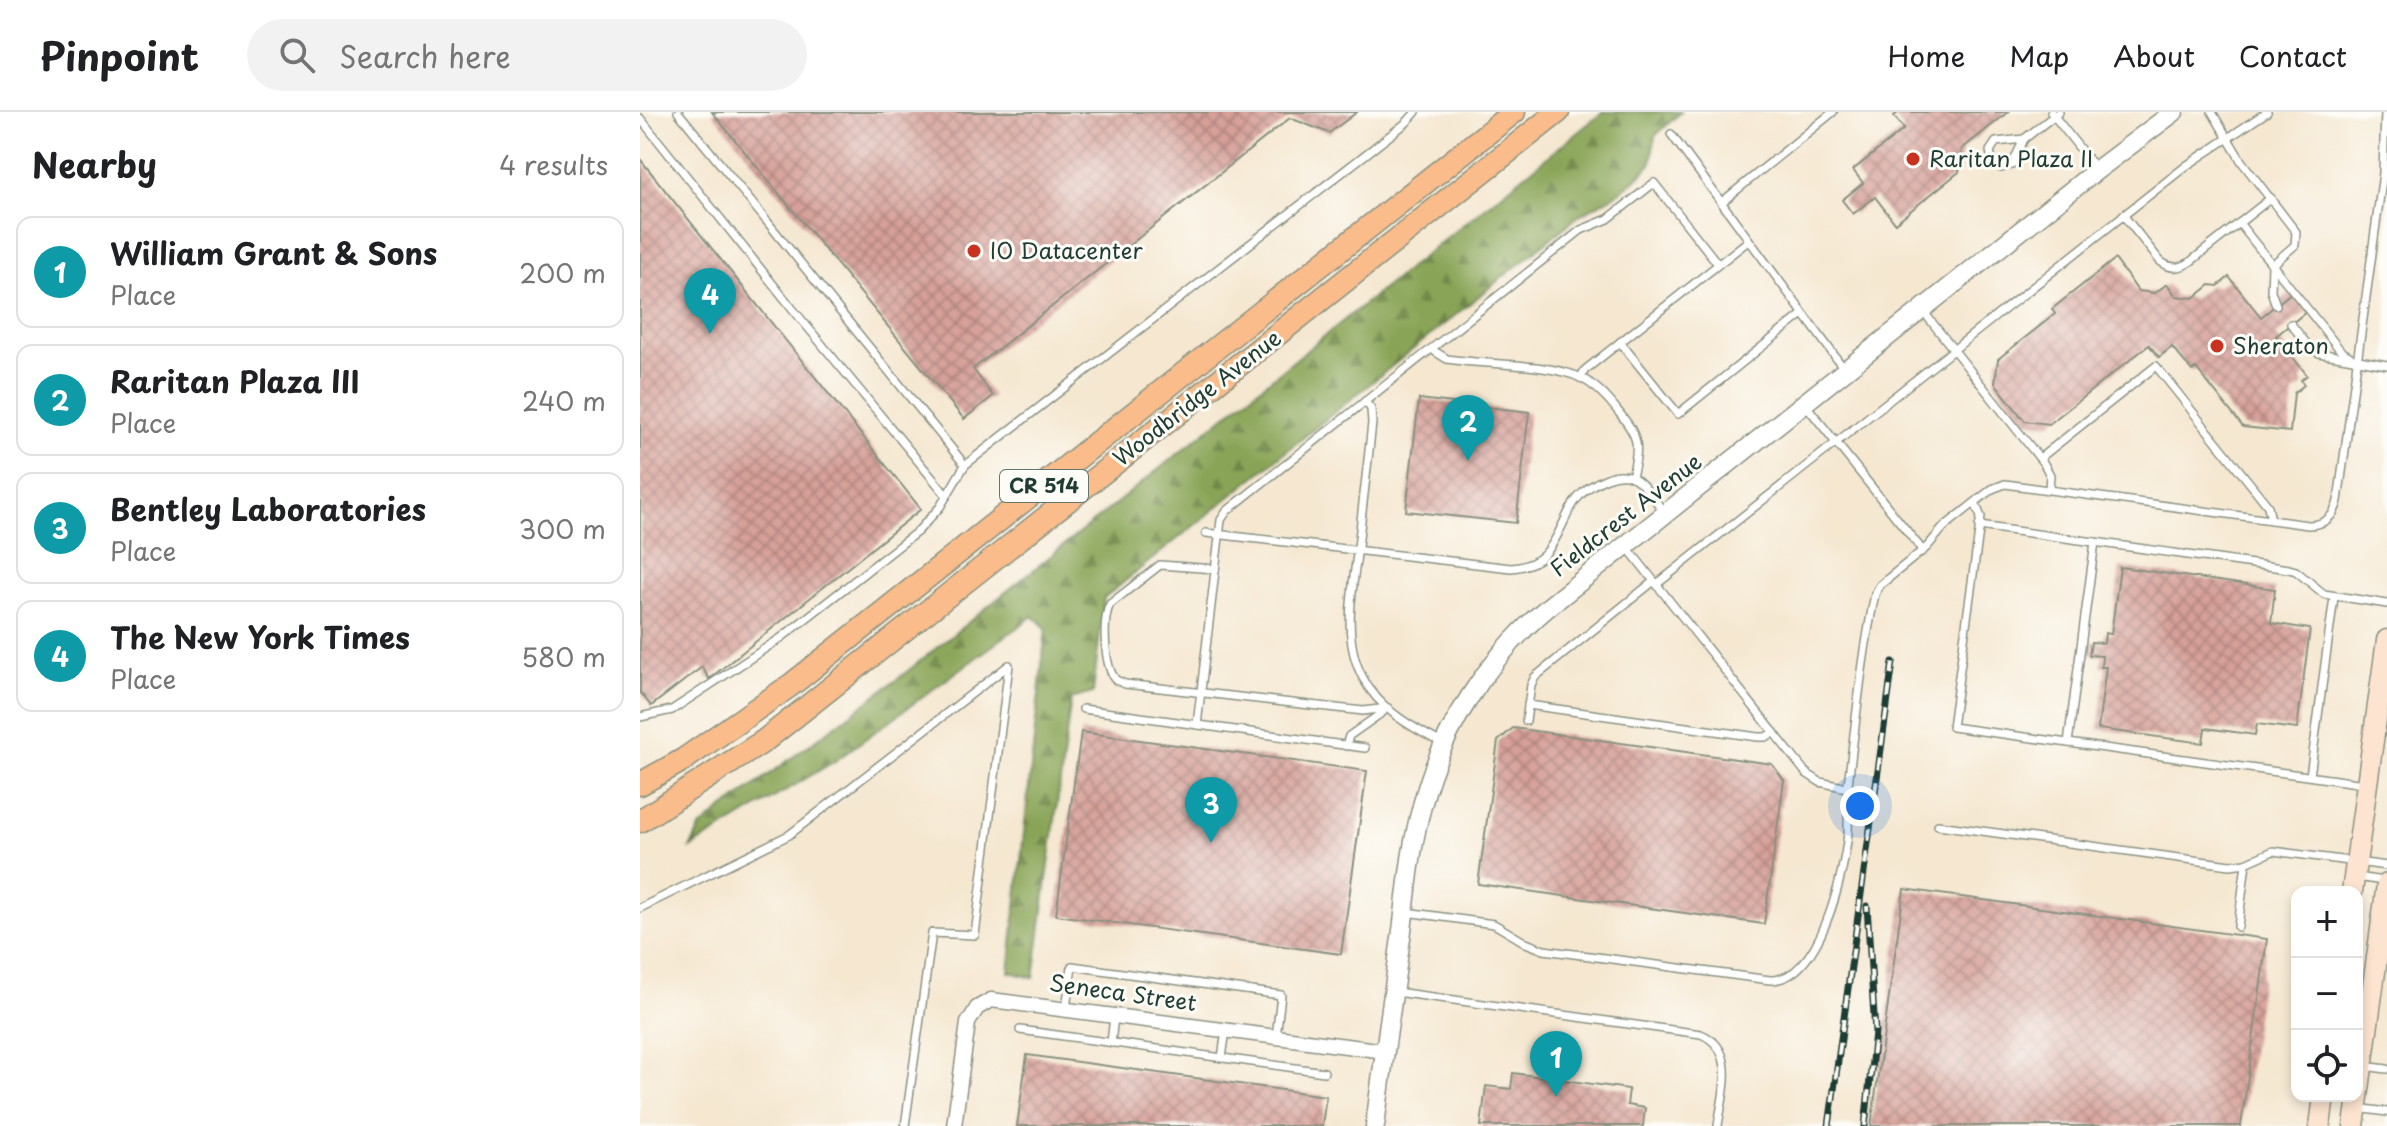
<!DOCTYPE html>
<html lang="en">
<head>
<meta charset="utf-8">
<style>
	body { margin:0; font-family:"Playpen Sans",sans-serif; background:#f2f2f2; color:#202124 }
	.controls { position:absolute; right:24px; bottom:24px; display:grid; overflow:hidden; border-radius:16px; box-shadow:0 4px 12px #0003 }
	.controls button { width:72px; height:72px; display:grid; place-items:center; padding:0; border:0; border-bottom:2px solid #e0e0e0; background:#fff; color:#202124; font:40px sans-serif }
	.you { position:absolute; left:1220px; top:694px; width:28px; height:28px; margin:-20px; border:6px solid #fff; border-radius:50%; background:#1a73e8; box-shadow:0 0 0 12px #1a73e833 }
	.badge { display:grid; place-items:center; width:52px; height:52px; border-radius:50%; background:#111827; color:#fff; font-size:26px; font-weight:700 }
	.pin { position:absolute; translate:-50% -66px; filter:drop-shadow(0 2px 4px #0008) }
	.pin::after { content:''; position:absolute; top:42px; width:28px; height:24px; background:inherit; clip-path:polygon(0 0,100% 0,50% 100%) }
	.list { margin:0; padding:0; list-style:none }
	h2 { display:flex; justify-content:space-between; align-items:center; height:104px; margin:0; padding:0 32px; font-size:34px }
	h2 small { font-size:26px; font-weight:400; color:#757577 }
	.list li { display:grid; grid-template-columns:52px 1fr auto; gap:24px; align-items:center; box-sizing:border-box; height:112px; margin:0 16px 16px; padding:0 16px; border:2px solid #e0e0e0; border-radius:16px }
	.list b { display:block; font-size:30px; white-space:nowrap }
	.list p { margin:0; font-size:26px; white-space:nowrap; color:#757577 }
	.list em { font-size:26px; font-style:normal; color:#757577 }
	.icon { flex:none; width:44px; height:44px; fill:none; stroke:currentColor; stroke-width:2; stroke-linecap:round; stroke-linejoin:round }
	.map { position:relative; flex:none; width:1747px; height:1014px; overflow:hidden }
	header { display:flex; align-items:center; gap:48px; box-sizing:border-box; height:112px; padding:0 40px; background:#fff; border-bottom:2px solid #e0e0e0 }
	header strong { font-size:38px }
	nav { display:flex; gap:44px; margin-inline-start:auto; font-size:28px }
	.search { width:560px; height:72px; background:#f2f2f2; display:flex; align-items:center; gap:20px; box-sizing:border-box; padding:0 28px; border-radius:44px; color:#757577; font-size:30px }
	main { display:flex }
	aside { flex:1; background:#fff }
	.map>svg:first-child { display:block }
</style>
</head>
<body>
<header>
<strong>Pinpoint</strong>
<div class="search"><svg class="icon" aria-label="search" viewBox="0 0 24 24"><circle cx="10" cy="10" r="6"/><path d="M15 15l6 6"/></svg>Search here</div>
<nav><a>Home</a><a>Map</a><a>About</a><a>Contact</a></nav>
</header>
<main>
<aside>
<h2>Nearby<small>4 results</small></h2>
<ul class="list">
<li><span class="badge" style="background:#0f9aa8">1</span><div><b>William Grant &amp; Sons</b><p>Place</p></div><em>200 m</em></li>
<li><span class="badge" style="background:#0f9aa8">2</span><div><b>Raritan Plaza III</b><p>Place</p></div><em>240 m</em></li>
<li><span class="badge" style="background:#0f9aa8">3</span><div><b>Bentley Laboratories</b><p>Place</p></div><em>300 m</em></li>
<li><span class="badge" style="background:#0f9aa8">4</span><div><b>The New York Times</b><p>Place</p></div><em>580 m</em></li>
</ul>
</aside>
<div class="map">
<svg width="1747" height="1014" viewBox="0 0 1747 1014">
	<defs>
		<pattern id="forest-firs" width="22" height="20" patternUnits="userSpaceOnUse" patternTransform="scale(2)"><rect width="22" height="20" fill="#89a456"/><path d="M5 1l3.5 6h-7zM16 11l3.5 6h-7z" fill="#6f8748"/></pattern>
		<pattern id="building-cross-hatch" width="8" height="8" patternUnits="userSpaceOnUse" patternTransform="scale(2)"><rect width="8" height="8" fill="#d7a099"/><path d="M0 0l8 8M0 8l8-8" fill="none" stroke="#ae847e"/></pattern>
	</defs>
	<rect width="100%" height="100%" fill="#fdfcf7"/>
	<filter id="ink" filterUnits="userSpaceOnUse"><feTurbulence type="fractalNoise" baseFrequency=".0125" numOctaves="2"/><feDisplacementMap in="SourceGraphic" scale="16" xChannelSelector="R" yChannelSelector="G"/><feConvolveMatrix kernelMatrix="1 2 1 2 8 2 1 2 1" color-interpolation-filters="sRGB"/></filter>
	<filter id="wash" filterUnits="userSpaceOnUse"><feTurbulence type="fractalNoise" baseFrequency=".006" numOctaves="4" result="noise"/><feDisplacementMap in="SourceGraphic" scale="32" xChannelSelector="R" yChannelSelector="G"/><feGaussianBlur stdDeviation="1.8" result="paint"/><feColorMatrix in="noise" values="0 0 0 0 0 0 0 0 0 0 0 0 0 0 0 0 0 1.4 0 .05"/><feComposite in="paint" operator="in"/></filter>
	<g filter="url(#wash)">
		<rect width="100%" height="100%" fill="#f5e7d0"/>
		<polygon fill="url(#forest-firs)" stroke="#547045" stroke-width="2" points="963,0 1041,0 1015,24 1011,52 994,69 974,84 941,102 464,486 453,581 431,587 394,866 369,860 406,516 393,504 195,649 50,736 61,715 83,697 259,566"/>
		<g id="blocks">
			<g fill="url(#building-cross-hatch)">
				<polygon points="72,0 717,0 689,21 650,6 333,257 353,284 324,307"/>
				<polygon points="1259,0 1368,0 1322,37 1319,60 1255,111 1235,85 1213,102 1202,88 1223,71 1213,58 1264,17 1254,4"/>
				<polygon points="0,47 281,397 69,567 62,555 11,594 0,580"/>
				<polygon points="1475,147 1498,179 1515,181 1527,172 1536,184 1554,186 1570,173 1578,174 1589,165 1621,205 1652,180 1667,199 1636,224 1667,263 1661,268 1664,273 1654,281 1650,320 1603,315 1556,256 1552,259 1532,235 1519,245 1509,233 1409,312 1385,309 1355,271 1358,247 1415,202 1412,197"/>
				<polygon points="779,287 889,300 876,411 766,399"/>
				<polygon points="1480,455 1635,477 1631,511 1670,517 1657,617 1617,612 1615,623 1565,616 1563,631 1458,617 1466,555 1461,555 1462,544 1449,543 1451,530 1464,531 1465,521 1471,522"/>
				<polygon points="873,616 1132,652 1144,668 1124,812 838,772 858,629"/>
				<polygon points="441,620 727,659 701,842 416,803"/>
				<polygon points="1264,777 1627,827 1601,1014 1231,1014"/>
				<polygon points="387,943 686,984 682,1014 377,1014"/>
				<polygon points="873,961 989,977 987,993 1005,996 1003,1014 841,1014 846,974 871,977"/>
			</g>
		</g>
	</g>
	<g filter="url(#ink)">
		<use href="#blocks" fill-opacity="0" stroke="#8a9282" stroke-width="2"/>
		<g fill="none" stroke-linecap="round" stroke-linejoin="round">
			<defs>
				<g id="service">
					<polyline points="38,0 325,353 766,11 776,0"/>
					<polyline points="1411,0 1455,56"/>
					<polyline points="1572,0 1602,50 1656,120 1655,133 1632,153 1631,179 1636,193"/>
					<polyline points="0,6 156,201 307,384"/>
					<polyline points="1031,22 1205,258"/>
					<polygon points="1384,27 1372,53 1361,56 1353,51 1350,39 1356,30"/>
					<polyline points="1384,27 1419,0"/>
					<polyline points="1082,90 1193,0"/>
					<path d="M 1483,103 L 1520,149 C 1530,157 1540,157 1550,150 L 1631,86"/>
					<polyline points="1599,111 1701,239 1717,249"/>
					<polyline points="1283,199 1404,352 1410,363 1409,377"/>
					<polyline points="1651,212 1670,236 1679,241 1747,253"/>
					<polyline points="980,230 1038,302 1163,202"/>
					<path d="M 791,237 L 807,247 C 844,253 910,251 941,266 C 956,273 967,285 977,298 C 999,325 1000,331 992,365"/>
					<polyline points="940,266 945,258 1108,129"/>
					<path d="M 725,289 L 731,297 L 732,311 C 728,350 723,389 719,427 C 714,472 700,524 723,566 C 739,597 771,615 802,631"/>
					<polyline points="1165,292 1283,439"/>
					<polyline points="1400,346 1516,254 1628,394 1631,408"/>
					<polyline points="1335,391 1341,405 1312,615 1725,672"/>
					<polyline points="1339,414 1649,457 1656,459 1684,482 1747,492"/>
					<path d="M 566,421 L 871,456 C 884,455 895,452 905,442 C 929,415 923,383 967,366 C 976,362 988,361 997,368 C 1008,376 1017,391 1025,402"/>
					<polyline points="987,435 1166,661 1180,670 1207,676"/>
					<path d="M 575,457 L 520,453 L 470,492 C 462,508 464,555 476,568 L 485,572 L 723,599 L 748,596"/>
					<polyline points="1017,472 1546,54 1627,0"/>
					<polyline points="888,593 1118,625 1126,625 1134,620"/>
					<polyline points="443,597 725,636"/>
					<polyline points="0,605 32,598 141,526 278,419 300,395 325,353"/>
					<polyline points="886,609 891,573 895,565 1014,469"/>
					<polyline points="557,613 581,408 587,399 941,118 968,107 1014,71 1078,152"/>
					<polyline points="1428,631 1455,430"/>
					<polyline points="706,634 709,624 743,600"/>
					<polyline points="1670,664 1694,485"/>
					<polyline points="1298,713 1590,753 1606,751 1633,739 1747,754"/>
					<polyline points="1716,765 1744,769"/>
					<polyline points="0,796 149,723 369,553 335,823 292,821 265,1014"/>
					<path d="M 766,800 L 854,812 L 886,831 L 904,838 L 1130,868 C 1181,869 1204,760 1208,721 C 1209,704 1206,688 1208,672 C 1216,609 1222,544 1235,482 L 1240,473 L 1287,435 L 1304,415 L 1352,377 L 1365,372 L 1668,413 C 1685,413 1694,405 1698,389 L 1743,61 L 1745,0"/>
					<polyline points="1598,815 1606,751"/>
					<path d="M 756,880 L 1061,922 C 1099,938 1082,983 1078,1014"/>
					<polyline points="426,896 432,854 641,883 636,925"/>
					<polyline points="380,918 684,960"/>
					<polyline points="471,931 474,905"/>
					<polyline points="582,946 586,918"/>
					<polyline points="1723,954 1747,957"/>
					<polyline points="1717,996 1747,1000"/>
				</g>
				<polyline id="minor" points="314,1014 328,911 337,896 351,888 745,939"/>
				<path id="tertiary" d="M 735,1014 C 743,951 752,889 761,826 C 767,782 770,737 782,694 C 801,618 848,546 907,496 L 1457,58 L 1534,0"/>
				<g id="secondary">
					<polyline points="1712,780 1747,528"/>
					<polyline points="1680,1014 1684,984"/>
					<polyline points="1714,1014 1747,772"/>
				</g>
				<g id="primary">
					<polyline points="0,672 43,648 151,573 874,0"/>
					<polyline points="0,709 124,629 918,0"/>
				</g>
			</defs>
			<use href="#service" stroke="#8a9282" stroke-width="10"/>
			<use href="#minor" stroke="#8a9282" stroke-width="17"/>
			<use href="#tertiary" stroke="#8a9282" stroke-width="21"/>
			<use href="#secondary" stroke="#8a9282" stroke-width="23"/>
			<use href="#primary" stroke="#8a9282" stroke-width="25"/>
			<use href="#service" stroke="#fff" stroke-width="7"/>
			<use href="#minor" stroke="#fff" stroke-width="14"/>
			<use href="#tertiary" stroke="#fff" stroke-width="18"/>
			<use href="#secondary" stroke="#fde4d0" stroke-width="20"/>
			<use href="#primary" stroke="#f9bc8a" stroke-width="22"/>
			<defs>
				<g id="rail">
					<polyline points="1189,1014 1253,550"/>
					<polyline points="1225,1014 1235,920 1227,794"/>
				</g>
			</defs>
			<use href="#rail" stroke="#1f3d34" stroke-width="7"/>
			<use href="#rail" stroke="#fdfcf7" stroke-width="4" stroke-dasharray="12" stroke-linecap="butt"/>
		</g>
	</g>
	<g fill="#c8321e" stroke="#fdfcf7" stroke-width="3">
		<circle cx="1273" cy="47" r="8"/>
		<circle cx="334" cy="139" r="8"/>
		<circle cx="1577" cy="234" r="8"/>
	</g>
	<g text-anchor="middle" stroke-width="6" stroke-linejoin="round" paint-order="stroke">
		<rect fill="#fdfcf7" stroke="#62766e" stroke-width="2" x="360" y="358" width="88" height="32" rx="6"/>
		<g font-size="20" font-weight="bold" fill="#1f3d34">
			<text x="404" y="381">CR 514</text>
		</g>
		<g font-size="22" fill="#1f3d34" stroke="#fdfcf7" text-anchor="start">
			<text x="1289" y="55">Raritan Plaza II</text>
			<text x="350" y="147">IO Datacenter</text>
			<text x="1593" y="242">Sheraton</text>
		</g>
		<g font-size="22" fill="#1f3d34" stroke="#fdfcf7">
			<text transform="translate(557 286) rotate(-38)" y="8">Woodbridge Avenue</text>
			<text transform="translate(986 403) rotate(-38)" y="8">Fieldcrest Avenue</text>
			<text transform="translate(483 881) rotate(8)" y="8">Seneca Street</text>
		</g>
	</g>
</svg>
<div class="controls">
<button>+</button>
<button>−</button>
<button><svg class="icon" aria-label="locate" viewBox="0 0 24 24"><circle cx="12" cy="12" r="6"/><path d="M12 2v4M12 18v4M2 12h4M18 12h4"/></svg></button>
</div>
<div class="you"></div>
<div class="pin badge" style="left:916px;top:985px;background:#0f9aa8">1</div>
<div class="pin badge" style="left:828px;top:349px;background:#0f9aa8">2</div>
<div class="pin badge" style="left:571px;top:731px;background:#0f9aa8">3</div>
<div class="pin badge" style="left:70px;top:222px;background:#0f9aa8">4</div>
</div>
</main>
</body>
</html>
